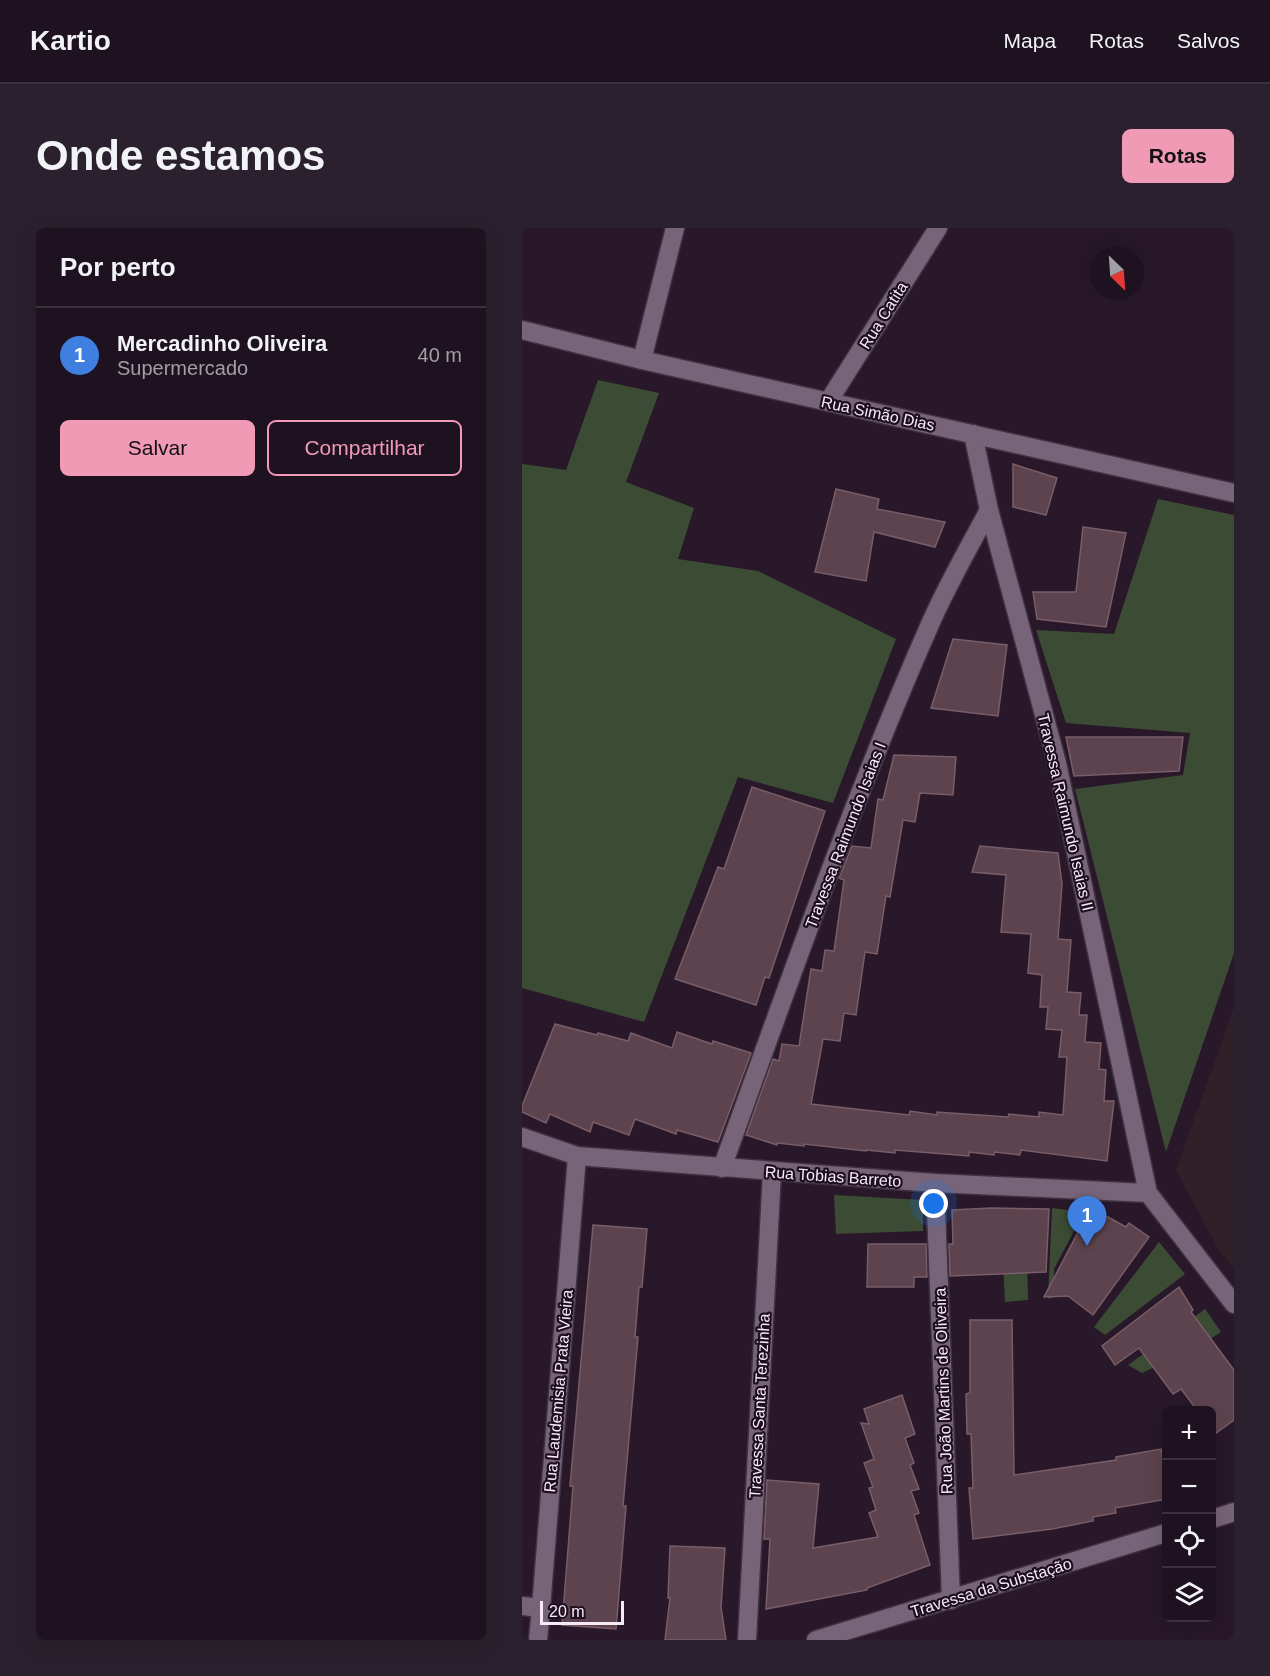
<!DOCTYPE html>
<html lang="pt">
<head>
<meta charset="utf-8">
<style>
	body { margin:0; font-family:Arial,sans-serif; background:#2b202d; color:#f1f3f6 }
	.controls { position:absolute; right:18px; bottom:18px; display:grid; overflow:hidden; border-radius:9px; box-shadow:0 6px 24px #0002 }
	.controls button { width:54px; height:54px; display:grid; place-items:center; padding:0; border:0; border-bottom:2px solid #3c323e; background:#1e1220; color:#f1f3f6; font:30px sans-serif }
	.compass { position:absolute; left:568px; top:18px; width:54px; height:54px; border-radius:50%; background:#1e1220; box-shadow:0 6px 24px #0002; rotate:155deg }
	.scale { position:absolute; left:18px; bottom:15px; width:84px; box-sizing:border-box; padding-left:6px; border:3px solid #f5eaf6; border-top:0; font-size:16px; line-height:21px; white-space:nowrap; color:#f5eaf6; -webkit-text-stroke:4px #1e0f20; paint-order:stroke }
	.you { position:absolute; left:412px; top:976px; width:21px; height:21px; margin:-15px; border:4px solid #fff; border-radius:50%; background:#1a73e8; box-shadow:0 0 0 9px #1a73e833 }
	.badge { display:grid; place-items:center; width:39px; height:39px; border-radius:50%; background:#f09ab5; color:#fff; font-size:20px; font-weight:700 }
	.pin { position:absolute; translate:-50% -50px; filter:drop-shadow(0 2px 3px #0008) }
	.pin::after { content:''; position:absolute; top:32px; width:21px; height:18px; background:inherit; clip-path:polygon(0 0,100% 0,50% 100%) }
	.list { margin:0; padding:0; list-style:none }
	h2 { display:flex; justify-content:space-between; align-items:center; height:78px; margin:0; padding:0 24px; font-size:26px }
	h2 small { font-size:20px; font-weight:400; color:#a19ea5 }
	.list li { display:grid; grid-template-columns:39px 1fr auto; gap:18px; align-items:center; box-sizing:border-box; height:96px; padding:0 24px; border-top:2px solid #3c323e }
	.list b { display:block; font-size:22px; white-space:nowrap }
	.list p { margin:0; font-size:20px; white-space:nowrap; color:#a19ea5 }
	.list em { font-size:20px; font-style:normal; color:#a19ea5 }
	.actions { display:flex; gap:12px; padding:18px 24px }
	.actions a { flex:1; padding:14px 0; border:2px solid #f09ab5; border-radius:9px; text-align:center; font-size:21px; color:#f09ab5 }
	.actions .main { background:#f09ab5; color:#111 }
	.icon { flex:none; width:33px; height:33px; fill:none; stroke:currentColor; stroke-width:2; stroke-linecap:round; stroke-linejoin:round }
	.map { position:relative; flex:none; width:712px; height:1412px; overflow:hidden; border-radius:9px }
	header { display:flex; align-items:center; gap:36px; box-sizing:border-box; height:84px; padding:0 30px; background:#1e1220; border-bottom:2px solid #3c323e }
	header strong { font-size:28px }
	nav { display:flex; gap:33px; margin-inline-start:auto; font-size:21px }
	.intro { display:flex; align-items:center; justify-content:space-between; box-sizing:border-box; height:144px; padding:0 36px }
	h1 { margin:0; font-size:42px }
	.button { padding:15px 27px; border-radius:9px; background:#f09ab5; color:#111; font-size:21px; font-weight:700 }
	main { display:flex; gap:36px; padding:0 36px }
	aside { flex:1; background:#1e1220; border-radius:9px; box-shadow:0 6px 24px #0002 }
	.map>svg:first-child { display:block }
</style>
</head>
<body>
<header>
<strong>Kartio</strong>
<nav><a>Mapa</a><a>Rotas</a><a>Salvos</a></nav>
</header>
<div class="intro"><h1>Onde estamos</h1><a class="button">Rotas</a></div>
<main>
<aside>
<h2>Por perto<small></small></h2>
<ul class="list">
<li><span class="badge" style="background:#3f7fe0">1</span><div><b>Mercadinho Oliveira</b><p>Supermercado</p></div><em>40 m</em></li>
</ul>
<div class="actions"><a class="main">Salvar</a><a>Compartilhar</a></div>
</aside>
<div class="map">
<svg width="712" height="1412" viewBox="0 0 712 1412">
	<rect width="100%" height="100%" fill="#28182a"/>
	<polygon fill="#322028" points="712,780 712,1040 698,1024 654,942"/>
	<g fill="#3c4c34">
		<polygon points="76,152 137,165 104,254 172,280 156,331 236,343 374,411 311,575 216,549 122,794 0,760 0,236 44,242"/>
		<polygon points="636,271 712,287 712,725 644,924 553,561 661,547 668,505 544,495 514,402 592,406"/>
		<polygon points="312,967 401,972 401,1003 314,1006"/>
		<polygon points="478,980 504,980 506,1072 483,1074"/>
		<polygon points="530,980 562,984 532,1041 532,1069 526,1071"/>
		<polygon points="637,1014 663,1046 583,1107 572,1099"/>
		<polygon points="683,1081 699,1104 649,1136 643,1134 620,1145 606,1137"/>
	</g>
	<g fill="#5d434d" stroke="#795d68" stroke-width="1.5">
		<polygon points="491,236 535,250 524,287 491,279"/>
		<polygon points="314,261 357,271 355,281 423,294 413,319 352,304 344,353 293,344"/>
		<polygon points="561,299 604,305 584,399 515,391 511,364 554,364"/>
		<polygon points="431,411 485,417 476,488 409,480"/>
		<polygon points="544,509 661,509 657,543 552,548"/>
		<polygon points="372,527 434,529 431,567 398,565 393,594 381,592 368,669 364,668 355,726 343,724 334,787 322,785 318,813 301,811 289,876 387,887 388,883 415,887 415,884 486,889 487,886 517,889 517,884 541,887 545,829 537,829 540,802 524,801 526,779 518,779 520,747 506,745 509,706 479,704 484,647 450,644 458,618 536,625 540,656 536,711 549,712 545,764 559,765 557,787 565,787 563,814 579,815 577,841 584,842 582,873 592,873 585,933 499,922 498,927 473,924 472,927 447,924 447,928 373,922 373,925 344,922 344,923 282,916 282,918 255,915 255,917 224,907 251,831 257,833 260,816 277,818 289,741 300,743 303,722 312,723 322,652 317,650 330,618 349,620 356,571 361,572"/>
		<polygon points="230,559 303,583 247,750 243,749 234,777 153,751 196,639 202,641"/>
		<polygon points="33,796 75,807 76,805 106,813 109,805 150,820 155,804 190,816 191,813 229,825 196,914 155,902 154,906 113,891 107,907 71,894 68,904 28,886 24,895 0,884 0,878"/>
		<polygon points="469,980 527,981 524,1044 428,1048 427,1016 431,1016 430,982"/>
		<polygon points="564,989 586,989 604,999 607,995 627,1009 571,1087 546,1068 522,1069"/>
		<polygon points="71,997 125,1001 120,1059 117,1059 113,1109 116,1109 101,1278 104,1278 94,1401 40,1397 51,1258 48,1258"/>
		<polygon points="346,1016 404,1016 405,1049 392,1049 392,1059 345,1059"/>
		<polygon points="657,1059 671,1082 669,1084 712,1142 712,1192 690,1208 690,1182 675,1182 659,1161 651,1166 617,1120 593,1137 580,1118"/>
		<polygon points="448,1092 490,1092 492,1247 594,1232 594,1229 639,1221 645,1254 645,1271 593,1280 594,1285 571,1289 571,1293 530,1301 451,1311 447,1260 451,1260 449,1206 445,1206 444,1166 448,1165"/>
		<polygon points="380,1167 393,1206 383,1210 392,1235 388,1237 397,1261 389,1263 397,1285 392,1287 408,1337 345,1360 345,1362 244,1381 248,1311 242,1311 245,1252 297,1256 291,1320 356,1309 347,1285 354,1282 347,1260 351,1259 342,1235 352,1231 339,1195 347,1196 342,1181"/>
		<polygon points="148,1318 203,1320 199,1379 204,1412 143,1412 148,1370 146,1370"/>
	</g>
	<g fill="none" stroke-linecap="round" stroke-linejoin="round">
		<defs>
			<g id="minor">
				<polyline points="120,132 153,0"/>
				<polyline points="306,174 416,0"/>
				<polyline points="451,206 467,282 535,535 626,965 712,1076"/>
				<polyline points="0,909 55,928 413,955 626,965"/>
				<path d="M 200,940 C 266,757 330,573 409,394 C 426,356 447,319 467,282"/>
				<polyline points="413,955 429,1372"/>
				<polyline points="690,1291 712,1284"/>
				<polyline points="0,1378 19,1380 55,928"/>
				<polyline points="16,1412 19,1380"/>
				<polyline points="225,1412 250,944"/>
				<polyline points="294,1412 644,1305"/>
			</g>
			<polyline id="tertiary" points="0,102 120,132 712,265"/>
		</defs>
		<use href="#minor" stroke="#3f3240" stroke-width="21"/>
		<use href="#tertiary" stroke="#3f3240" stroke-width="21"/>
		<use href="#minor" stroke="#776478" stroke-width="18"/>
		<use href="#tertiary" stroke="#776478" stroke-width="18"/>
	</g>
	<g text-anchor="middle" stroke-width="4.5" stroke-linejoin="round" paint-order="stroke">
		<g font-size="16" fill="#f5eaf6" stroke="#1e0f20">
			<text transform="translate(361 87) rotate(-58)" y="6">Rua Catita</text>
			<text transform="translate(356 185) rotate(12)" y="6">Rua Simão Dias</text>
			<text transform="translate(544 584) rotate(77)" y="6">Travessa Raimundo Isaias II</text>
			<text transform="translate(323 607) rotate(-69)" y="6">Travessa Raimundo Isaias I</text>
			<text transform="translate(311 948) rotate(4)" y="6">Rua Tobias Barreto</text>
			<text transform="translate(36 1163) rotate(-85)" y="6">Rua Laudemisia Prata Vieira</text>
			<text transform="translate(421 1163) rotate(-92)" y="6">Rua João Martins de Oliveira</text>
			<text transform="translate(237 1178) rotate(-87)" y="6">Travessa Santa Terezinha</text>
			<text transform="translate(469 1359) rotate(-17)" y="6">Travessa da Substação</text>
		</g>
	</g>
</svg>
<div class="controls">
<button>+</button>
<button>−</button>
<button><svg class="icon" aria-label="locate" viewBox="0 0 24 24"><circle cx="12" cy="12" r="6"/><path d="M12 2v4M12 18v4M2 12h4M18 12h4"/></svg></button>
<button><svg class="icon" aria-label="layers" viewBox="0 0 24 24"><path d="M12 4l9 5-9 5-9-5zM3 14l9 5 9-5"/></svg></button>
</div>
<svg class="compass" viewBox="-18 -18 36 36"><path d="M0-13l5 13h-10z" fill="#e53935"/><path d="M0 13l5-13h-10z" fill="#a19ea5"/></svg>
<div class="scale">20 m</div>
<div class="you"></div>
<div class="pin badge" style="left:565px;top:1018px;background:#3f7fe0">1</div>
</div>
</main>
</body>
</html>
